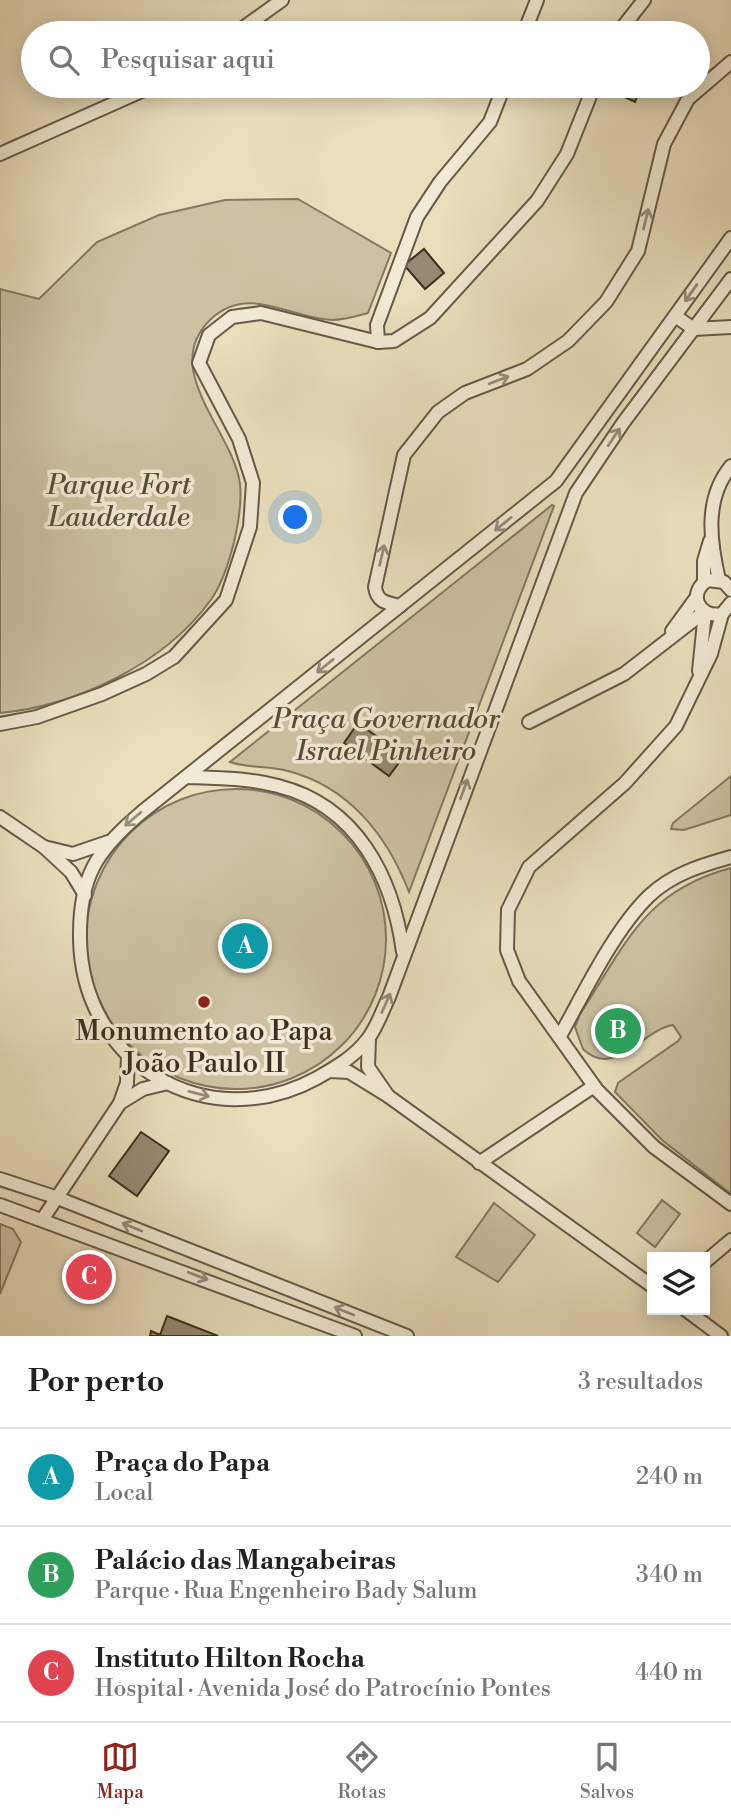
<!DOCTYPE html>
<html lang="pt">
<head>
<meta charset="utf-8">
<style>
	body { margin:0; font-family:"Libre Bodoni",serif; background:#f2f2f2; color:#222 }
	.controls { position:absolute; right:21px; bottom:21px; display:grid; overflow:hidden; border-radius:0px; box-shadow:0 4px 18px #0003 }
	.controls button { width:63px; height:63px; display:grid; place-items:center; padding:0; border:0; border-bottom:2px solid #e0e0e0; background:#fff; color:#222; font:35px sans-serif }
	.you { position:absolute; left:296px; top:518px; width:24px; height:24px; margin:-18px; border:5px solid #fff; border-radius:50%; background:#1a73e8; box-shadow:0 0 0 10px #1a73e833 }
	.badge { display:grid; place-items:center; width:46px; height:46px; border-radius:50%; background:#8f2418; color:#fff; font-size:23px; font-weight:700 }
	.pin { position:absolute; translate:-50% -50%; border:4px solid #fff; box-shadow:0 2px 7px #0006 }
	.list { margin:0; padding:0; list-style:none }
	h2 { display:flex; justify-content:space-between; align-items:center; height:91px; margin:0; padding:0 28px; font-size:30px }
	h2 small { font-size:23px; font-weight:400; color:#767676 }
	.list li { display:grid; grid-template-columns:46px 1fr auto; gap:21px; align-items:center; box-sizing:border-box; height:98px; padding:0 28px; border-top:2px solid #e0e0e0 }
	.list b { display:block; font-size:26px; white-space:nowrap }
	.list p { margin:0; font-size:23px; white-space:nowrap; color:#767676 }
	.list em { font-size:23px; font-style:normal; color:#767676 }
	.icon { flex:none; width:38px; height:38px; fill:none; stroke:currentColor; stroke-width:2; stroke-linecap:round; stroke-linejoin:round }
	.map { position:relative; flex:none; width:731px; height:1336px; overflow:hidden }
	.search { position:absolute; background:#fff; box-shadow:0 4px 18px #0003; left:21px; right:21px; top:21px; height:77px; display:flex; align-items:center; gap:18px; box-sizing:border-box; padding:0 24px; border-radius:38px; color:#767676; font-size:26px }
	.sheet { height:385px; background:#fff }
	nav { display:flex; justify-content:space-around; align-items:center; box-sizing:border-box; height:98px; border-top:2px solid #e0e0e0; background:#fff; font-size:19px; color:#767676 }
	nav a { display:grid; justify-items:center; gap:4px }
	nav .on { color:#8f2418 }
	.map>svg:first-child { display:block }
</style>
</head>
<body>
<div class="map">
<svg width="731" height="1336" viewBox="0 0 731 1336">
	<rect width="100%" height="100%" fill="#e9dfbd"/>
	<filter id="stains"><feTurbulence type="fractalNoise" baseFrequency=".00286" numOctaves="4"/><feColorMatrix values="0 0 0 0 .2 0 0 0 0 .09 0 0 0 0 .02 0 0 0 .5 -.17"/></filter>
	<radialGradient id="worn" r=".72"><stop offset=".6" stop-color="#630" stop-opacity="0"/><stop offset="1" stop-color="#630" stop-opacity=".3"/></radialGradient>
	<g fill="#ccc1a2" stroke="#847861" stroke-width="2">
		<path d="M 298,199 L 391,253 L 368,313 C 357,316 344,320 332,320 C 289,318 249,284 211,319 C 158,369 234,432 240,484 C 242,503 238,525 234,542 C 229,562 222,585 210,601 C 164,664 76,706 0,713 L 0,289 L 39,299 L 97,242 L 159,215 L 225,200 Z"/>
		<path d="M 552,505 L 554,506 L 409,892 C 387,835 349,787 288,771 C 269,766 247,768 230,762 Z"/>
		<polygon points="731,776 731,815 684,830 671,829 673,823"/>
		<circle cx="236" cy="939" r="150"/>
		<path d="M 731,868 L 731,1194 L 662,1140 L 615,1092 L 618,1083 L 678,1041 L 681,1037 L 673,1025 C 644,1029 614,1080 583,1049 L 575,1027 L 580,1014 C 626,944 644,891 731,868 Z"/>
		<polygon points="662,1200 680,1214 655,1247 637,1233"/>
		<polygon points="494,1203 535,1235 498,1282 456,1257"/>
		<polygon points="0,1224 13,1229 21,1242 0,1294"/>
	</g>
	<g fill="#968a72" stroke="#3c2e20" stroke-width="2">
		<polygon points="607,86 642,86 635,102 605,88"/>
		<polygon points="424,249 444,273 425,289 404,265"/>
		<polygon points="358,723 404,756 389,776 344,743"/>
		<polygon points="141,1132 169,1151 137,1196 109,1176"/>
		<polygon points="167,1316 218,1336 150,1336 151,1331 160,1335"/>
	</g>
	<g fill="none" stroke-linecap="round" stroke-linejoin="round">
		<defs>
			<g id="minor">
				<polyline points="236,33 282,0"/>
				<polyline points="524,33 537,0"/>
				<polyline points="618,33 644,0"/>
				<polyline points="0,154 153,86"/>
				<path d="M 731,238 L 556,481 L 142,812 C 96,851 79,877 80,939 C 82,1064 207,1138 317,1078 C 336,1067 354,1057 367,1040 C 377,1028 382,1011 389,997 L 576,493 L 623,423 L 731,279"/>
				<polyline points="675,316 694,329 731,327"/>
				<polyline points="378,342 377,325 417,217 440,182 490,122 504,86"/>
				<path d="M 719,580 C 710,541 704,499 731,466"/>
				<polyline points="704,582 704,561 710,541"/>
				<path d="M 731,590 L 724,582 L 708,580 C 687,592 698,619 722,614 L 731,603"/>
				<path d="M 400,606 C 386,603 377,602 375,587 L 404,455 L 438,412 L 465,393 L 527,369 L 568,341 L 606,302 L 638,251 L 664,144 L 688,99 L 731,62"/>
				<polyline points="722,614 711,654 676,726 625,783 529,867 508,910 507,950 519,981 597,1090 654,1147 731,1204"/>
				<polyline points="672,631 696,598"/>
				<polyline points="699,671 705,612"/>
				<polyline points="529,722 624,674 704,612"/>
				<polyline points="0,724 37,717 102,694 146,674 174,657 226,600 250,527 253,483 239,439 199,363 209,335 232,317 261,313 378,342 394,341 430,318 537,201 567,154 594,86"/>
				<path d="M 187,777 C 217,778 248,778 278,786 C 357,806 393,877 403,952"/>
				<polyline points="0,817 44,847"/>
				<polyline points="85,895 71,872 44,847 73,854 108,842"/>
				<path d="M 560,1036 C 584,993 614,930 649,896 C 672,874 702,865 731,857"/>
				<polyline points="128,1056 127,1083 120,1103 143,1089 168,1083"/>
				<polyline points="330,1071 349,1072 388,1096 368,1067 369,1038"/>
				<polyline points="388,1096 652,1286"/>
				<polyline points="479,1163 594,1086"/>
				<polyline points="0,1179 55,1197 407,1336"/>
				<polyline points="0,1205 355,1336"/>
				<polyline points="42,1220 120,1103"/>
				<polyline points="705,1262 731,1240"/>
				<polyline points="686,1310 721,1336"/>
			</g>
		</defs>
		<use href="#minor" stroke="#675a47" stroke-width="16"/>
		<use href="#minor" stroke="#f1ead4" stroke-width="12"/>
	</g>
	<defs><path id="oneway-shaft" d="M-6 0H5M1.5-3L5.5 0L1.5 3" fill="none" stroke-width="1.6" stroke-linecap="round" stroke-linejoin="round" transform="scale(1.75)"/></defs>
	<g stroke="#968c7a">
		<use href="#oneway-shaft" transform="translate(646 219) rotate(-76)"/>
		<use href="#oneway-shaft" transform="translate(691 293) rotate(125)"/>
		<use href="#oneway-shaft" transform="translate(499 380) rotate(-21)"/>
		<use href="#oneway-shaft" transform="translate(614 437) rotate(-56)"/>
		<use href="#oneway-shaft" transform="translate(503 524) rotate(141)"/>
		<use href="#oneway-shaft" transform="translate(382 555) rotate(-77)"/>
		<use href="#oneway-shaft" transform="translate(325 666) rotate(141)"/>
		<use href="#oneway-shaft" transform="translate(464 789) rotate(-70)"/>
		<use href="#oneway-shaft" transform="translate(133 819) rotate(140)"/>
		<use href="#oneway-shaft" transform="translate(386 1003) rotate(-66)"/>
		<use href="#oneway-shaft" transform="translate(199 1094) rotate(14)"/>
		<use href="#oneway-shaft" transform="translate(132 1227) rotate(-158)"/>
		<use href="#oneway-shaft" transform="translate(198 1276) rotate(21)"/>
		<use href="#oneway-shaft" transform="translate(344 1311) rotate(-158)"/>
	</g>
	<circle fill="#8f2418" stroke="#f1ead4" stroke-width="2.5" cx="204" cy="1002" r="7"/>
	<g text-anchor="middle" stroke-width="7" stroke-linejoin="round" paint-order="stroke">
		<g font-size="28" font-style="italic" fill="#594b3a" stroke="#f1ead4">
			<text x="119" y="494">Parque Fort<tspan x="119" dy="32">Lauderdale</tspan></text>
			<text x="386" y="728">Praça Governador<tspan x="386" dy="32">Israel Pinheiro</tspan></text>
		</g>
		<g font-size="28" fill="#3c2e20" stroke="#f1ead4">
			<text x="204" y="1040">Monumento ao Papa<tspan x="204" dy="32">João Paulo II</tspan></text>
		</g>
	</g>
	<rect width="100%" height="100%" filter="url(#stains)"/>
	<rect width="100%" height="100%" fill="url(#worn)"/>
</svg>
<div class="controls">
<button><svg class="icon" aria-label="layers" viewBox="0 0 24 24"><path d="M12 4l9 5-9 5-9-5zM3 14l9 5 9-5"/></svg></button>
</div>
<div class="you"></div>
<div class="pin badge" style="left:245px;top:946px;background:#0f9aa8">A</div>
<div class="pin badge" style="left:618px;top:1031px;background:#2e9e5b">B</div>
<div class="pin badge" style="left:89px;top:1277px;background:#e0444e">C</div>
<div class="search"><svg class="icon" aria-label="search" viewBox="0 0 24 24"><circle cx="10" cy="10" r="6"/><path d="M15 15l6 6"/></svg>Pesquisar aqui</div>
</div>
<section class="sheet">
<h2>Por perto<small>3 resultados</small></h2>
<ul class="list">
<li><span class="badge" style="background:#0f9aa8">A</span><div><b>Praça do Papa</b><p>Local</p></div><em>240 m</em></li>
<li><span class="badge" style="background:#2e9e5b">B</span><div><b>Palácio das Mangabeiras</b><p>Parque · Rua Engenheiro Bady Salum</p></div><em>340 m</em></li>
<li><span class="badge" style="background:#e0444e">C</span><div><b>Instituto Hilton Rocha</b><p>Hospital · Avenida José do Patrocínio Pontes</p></div><em>440 m</em></li>
</ul>
</section>
<nav>
<a class="on"><svg class="icon" aria-label="map" viewBox="0 0 24 24"><path d="M3 6l6-2 6 2 6-2v14l-6 2-6-2-6 2zM9 4v14M15 6v14"/></svg>Mapa</a>
<a><svg class="icon" aria-label="directions" viewBox="0 0 24 24"><path d="M12 3l9 9-9 9-9-9zM9 14v-3h6M13 9l2 2-2 2"/></svg>Rotas</a>
<a><svg class="icon" aria-label="saved" viewBox="0 0 24 24"><path d="M7 4h10v16l-5-4-5 4z"/></svg>Salvos</a>
</nav>
</body>
</html>
